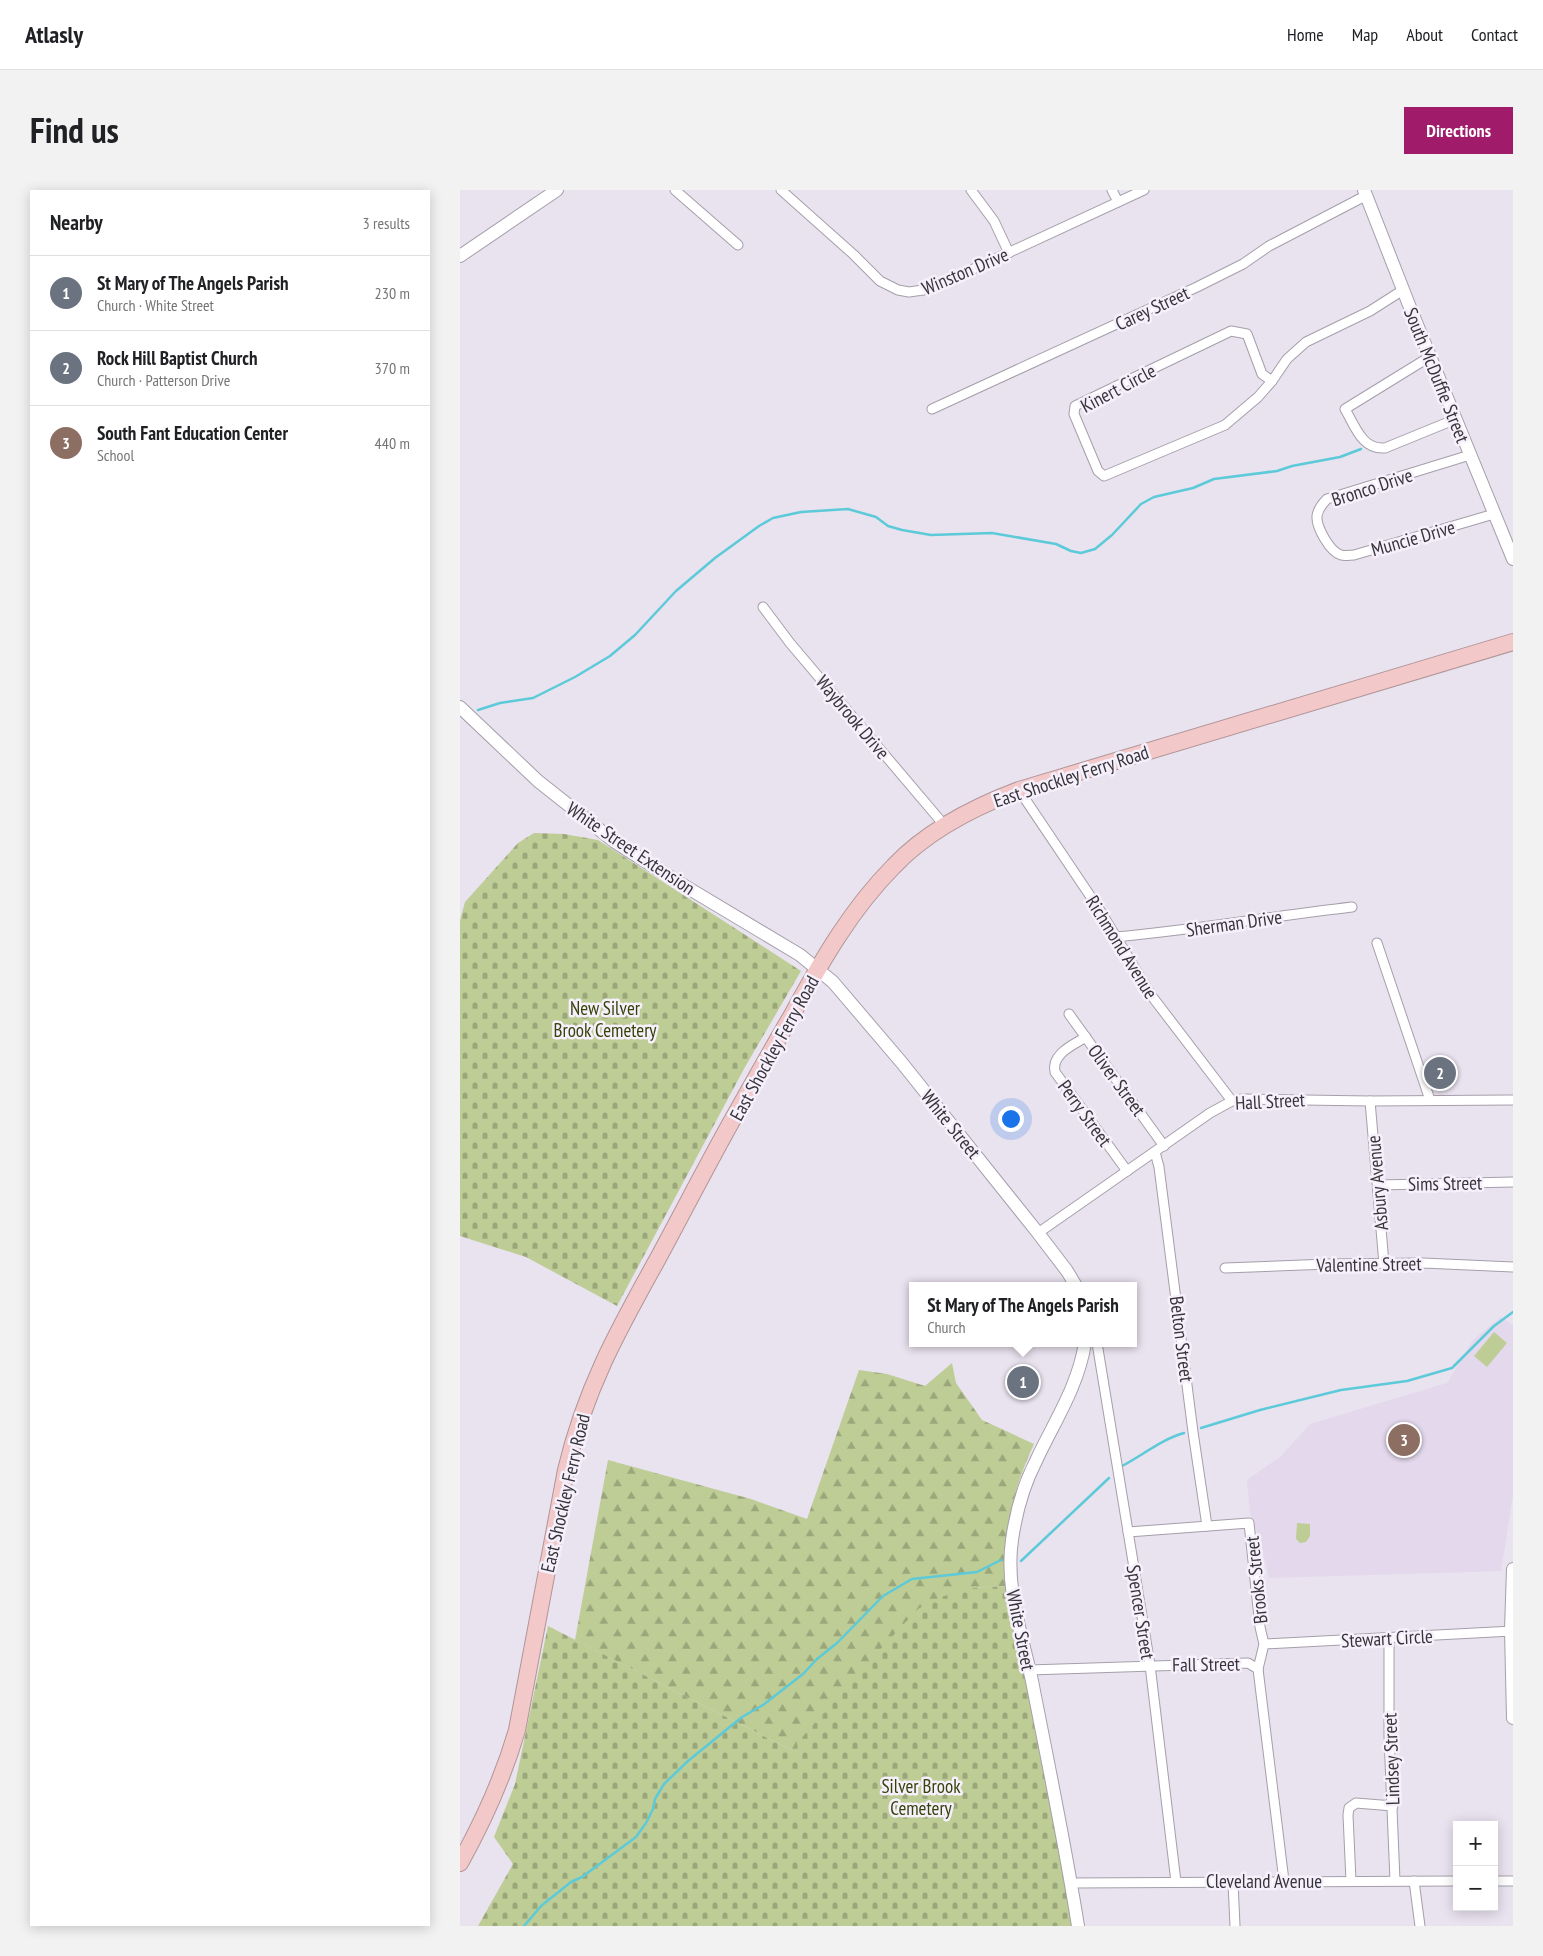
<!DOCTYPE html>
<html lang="en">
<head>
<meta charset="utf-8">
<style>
	body { margin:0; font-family:"PT Sans Narrow",sans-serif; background:#f2f2f2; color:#202124 }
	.controls { position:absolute; right:15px; bottom:15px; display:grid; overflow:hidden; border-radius:0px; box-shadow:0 2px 12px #0003 }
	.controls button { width:45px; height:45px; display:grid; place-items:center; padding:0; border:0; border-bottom:1px solid #e0e0e0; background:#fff; color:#202124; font:25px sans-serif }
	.you { position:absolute; left:550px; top:928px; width:18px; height:18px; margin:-12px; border:4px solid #fff; border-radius:50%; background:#1a73e8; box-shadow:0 0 0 8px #1a73e833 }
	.badge { display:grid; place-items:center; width:32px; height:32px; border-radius:50%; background:#a01c6b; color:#fff; font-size:16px; font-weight:700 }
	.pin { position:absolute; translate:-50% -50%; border:2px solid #fff; box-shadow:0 1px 5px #0006 }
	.popup { position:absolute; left:449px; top:1092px; width:228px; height:65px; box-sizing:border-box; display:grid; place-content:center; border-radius:0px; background:#fff; filter:drop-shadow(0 1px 4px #0005); font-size:16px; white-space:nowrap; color:#757577 }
	.popup b { font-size:19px; color:#202124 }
	.popup::after { content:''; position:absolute; left:50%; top:100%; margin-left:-10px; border:10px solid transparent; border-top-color:#fff }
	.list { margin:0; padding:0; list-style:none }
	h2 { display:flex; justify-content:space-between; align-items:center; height:65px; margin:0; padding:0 20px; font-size:21px }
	h2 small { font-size:16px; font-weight:400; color:#757577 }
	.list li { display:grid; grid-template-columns:32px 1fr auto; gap:15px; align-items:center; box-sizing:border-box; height:75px; padding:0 20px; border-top:1px solid #e0e0e0 }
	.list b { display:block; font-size:19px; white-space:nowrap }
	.list p { margin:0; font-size:16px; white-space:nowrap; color:#757577 }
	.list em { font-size:16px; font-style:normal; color:#757577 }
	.map { position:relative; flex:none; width:1053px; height:1736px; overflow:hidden; border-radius:0px }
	header { display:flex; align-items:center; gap:30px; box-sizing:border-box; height:70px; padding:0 25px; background:#fff; border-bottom:1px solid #e0e0e0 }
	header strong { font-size:24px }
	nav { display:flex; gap:28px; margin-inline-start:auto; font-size:18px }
	.intro { display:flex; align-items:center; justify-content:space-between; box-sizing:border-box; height:120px; padding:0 30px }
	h1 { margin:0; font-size:35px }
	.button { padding:12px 22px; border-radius:0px; background:#a01c6b; color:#fff; font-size:18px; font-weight:700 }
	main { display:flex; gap:30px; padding:0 30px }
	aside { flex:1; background:#fff; border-radius:0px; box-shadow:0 2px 12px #0003 }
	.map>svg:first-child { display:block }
</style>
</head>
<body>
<header>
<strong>Atlasly</strong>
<nav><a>Home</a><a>Map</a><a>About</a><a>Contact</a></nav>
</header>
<div class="intro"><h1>Find us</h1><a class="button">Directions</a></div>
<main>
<aside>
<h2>Nearby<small>3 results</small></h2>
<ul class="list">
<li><span class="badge" style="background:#6b7280">1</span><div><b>St Mary of The Angels Parish</b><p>Church · White Street</p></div><em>230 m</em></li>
<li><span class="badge" style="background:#6b7280">2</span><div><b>Rock Hill Baptist Church</b><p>Church · Patterson Drive</p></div><em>370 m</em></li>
<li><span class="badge" style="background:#8d6e63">3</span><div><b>South Fant Education Center</b><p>School</p></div><em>440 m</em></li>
</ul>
</aside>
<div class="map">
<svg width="1053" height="1736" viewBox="0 0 1053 1736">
	<defs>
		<pattern id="forest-firs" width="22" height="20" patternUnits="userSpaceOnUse" patternTransform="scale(1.25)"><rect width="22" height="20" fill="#becd96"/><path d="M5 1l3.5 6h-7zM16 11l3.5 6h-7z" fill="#9ba77b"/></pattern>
		<pattern id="cemetery-stones" width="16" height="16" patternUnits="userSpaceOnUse" patternTransform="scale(1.25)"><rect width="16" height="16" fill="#becd96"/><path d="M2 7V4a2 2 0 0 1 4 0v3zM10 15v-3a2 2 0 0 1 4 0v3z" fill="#9ba77b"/></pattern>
	</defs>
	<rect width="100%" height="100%" fill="#e9e2ef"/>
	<polygon fill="#e3d8ec" points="1041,1127 1053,1135 1053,1305 1041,1381 809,1388 801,1353 790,1323 787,1290 820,1267 850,1234 987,1193 1013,1150"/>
	<path fill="url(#forest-firs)" d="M 492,1173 L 496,1193 L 522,1230 L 574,1254 C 559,1286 548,1322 545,1358 C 544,1370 546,1384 547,1396 L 509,1398 L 331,1560 L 115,1450 L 148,1270 L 291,1309 L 347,1329 L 399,1180 L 427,1184 L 465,1196 Z"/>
	<g fill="url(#cemetery-stones)">
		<polygon points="74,643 104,644 138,650 341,781 285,877 157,1116 66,1067 0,1046 0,730 5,712 58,653"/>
		<polygon points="547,1396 592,1601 614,1736 18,1736 53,1674 34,1647 55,1594 88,1436 331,1560 412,1468 458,1419 478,1408 509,1398"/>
	</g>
	<g fill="#becd96">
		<polygon points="1034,1142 1047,1153 1027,1177 1014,1166"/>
		<polygon points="837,1333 850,1334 850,1346 846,1352 840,1353 836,1349"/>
	</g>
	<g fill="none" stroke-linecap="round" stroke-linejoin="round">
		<g stroke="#5ccad8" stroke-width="2.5">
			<polyline points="18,520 40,513 73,508 115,487 150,466 175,445 216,401 255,368 299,336 313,328 341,322 388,319 416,327 428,336 442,340 471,345 532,343 596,354 611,361 621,363 635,359 652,345 681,314 694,307 733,298 754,289 817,281 832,276 880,267 901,259"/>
			<polyline points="741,1238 800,1220 881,1200 947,1191 992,1178 1034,1136 1053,1122"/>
			<path d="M 662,1276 C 683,1265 702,1249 724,1243"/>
			<polyline points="561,1371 649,1288"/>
			<polyline points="64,1736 81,1716 111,1692 122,1687 176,1647 186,1633 193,1619 195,1609 204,1594 228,1571 282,1527 303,1515 343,1484 357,1469 377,1453 423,1406 452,1389 517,1382 541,1370"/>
		</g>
		<defs>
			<g id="street">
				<polyline points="215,0 278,55"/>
				<polyline points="321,0 393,64 420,91 438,100 449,102 470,99 684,0"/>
				<polyline points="511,0 534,31 549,63"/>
				<polyline points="652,0 658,12"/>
				<polygon points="771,141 787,144 802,184 812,191 798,207 765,235 644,286 638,281 614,224 615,216"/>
				<path d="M 971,166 L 885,219 C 895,236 902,260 925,258 L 996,229"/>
				<polyline points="812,191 827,169 846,152 910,121 943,100"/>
				<polyline points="472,219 737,97 783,74 809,56 907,5"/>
				<path d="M 1010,265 L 867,309 C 863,313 858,319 857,326 C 856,337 870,362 881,365 C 885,366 890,365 894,365 L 1034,324"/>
				<polyline points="303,417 330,453 485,636"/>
				<polyline points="559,600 641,722 691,805 772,911"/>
				<path d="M 655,747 C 735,740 813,726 892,717"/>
				<polyline points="917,753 970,910"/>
				<polyline points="609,824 704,956"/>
				<path d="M 626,847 C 613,855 591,864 595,882 L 667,981"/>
				<polyline points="910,911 924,1074"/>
				<polyline points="695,962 699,977 733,1242 747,1336"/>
				<polyline points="918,995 1053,992"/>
				<polyline points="578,1043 750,923 772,911 782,909 910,911 1053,910"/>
				<polyline points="765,1078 869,1074 963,1073 1053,1077"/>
				<polyline points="637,1153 690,1475 716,1692"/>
				<polyline points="668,1342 789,1333 800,1437 804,1454 798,1479"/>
				<polyline points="929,1447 929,1546 935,1691"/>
				<polyline points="804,1454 1053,1441"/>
				<polyline points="569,1480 788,1473 798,1479 824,1691"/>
				<polyline points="891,1691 888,1625 889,1618 896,1613 933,1616"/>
				<polyline points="954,1691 960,1736"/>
				<polyline points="1034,1691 1053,1691"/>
				<polyline points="773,1692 775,1736"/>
				<polyline points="611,1693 997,1691"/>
			</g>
			<g id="secondary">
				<polyline points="904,0 951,120 1053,369"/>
				<polyline points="0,66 97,0"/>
				<polyline points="0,517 78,591 155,652 218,692 340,765 373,792 442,873 578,1043 607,1081 616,1096"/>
				<polyline points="1053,1379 1051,1440 1053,1528"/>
				<path d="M 618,1736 C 605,1654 588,1573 572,1491 C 562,1445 545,1398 552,1350 C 556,1322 563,1296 576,1271 C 594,1232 618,1197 625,1153"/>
			</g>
			<path id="highway" d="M 0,1673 C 24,1630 43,1588 57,1540 L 106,1280 C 125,1200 157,1142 196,1072 C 222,1024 247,975 274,927 C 293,893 312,859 332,825 C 361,772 391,719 434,676 C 467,641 514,617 559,600 L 1053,452"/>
		</defs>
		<use href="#street" stroke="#a59faa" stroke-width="11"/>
		<use href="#secondary" stroke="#a59faa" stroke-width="14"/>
		<use href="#highway" stroke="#b19597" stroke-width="18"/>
		<use href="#street" stroke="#fff" stroke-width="9"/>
		<use href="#secondary" stroke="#fff" stroke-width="12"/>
		<use href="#highway" stroke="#f2c8c9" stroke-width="16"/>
	</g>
	<g text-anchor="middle" stroke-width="5" stroke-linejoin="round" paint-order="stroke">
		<g font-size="19" fill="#38353a" stroke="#f6f0fc">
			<text transform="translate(505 81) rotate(-23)" y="7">Winston Drive</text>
			<text transform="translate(692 118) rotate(-25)" y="7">Carey Street</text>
			<text transform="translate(977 185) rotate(68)" y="7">South McDuffie Street</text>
			<text transform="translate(658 198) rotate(-28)" y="7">Kinert Circle</text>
			<text transform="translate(912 297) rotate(-18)" y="7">Bronco Drive</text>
			<text transform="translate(953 348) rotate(-16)" y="7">Muncie Drive</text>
			<text transform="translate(393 527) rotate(50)" y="7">Waybrook Drive</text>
			<text transform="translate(611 586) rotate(-18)" y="7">East Shockley Ferry Road</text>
			<text transform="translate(171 658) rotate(34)" y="7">White Street Extension</text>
			<text transform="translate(774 733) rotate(-8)" y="7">Sherman Drive</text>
			<text transform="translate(662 757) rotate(58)" y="7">Richmond Avenue</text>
			<text transform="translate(314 858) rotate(-61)" y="7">East Shockley Ferry Road</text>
			<text transform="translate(657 890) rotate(54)" y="7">Oliver Street</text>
			<text transform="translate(810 911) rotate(-3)" y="7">Hall Street</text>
			<text transform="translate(625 923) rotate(54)" y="7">Perry Street</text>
			<text transform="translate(491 934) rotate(51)" y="7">White Street</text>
			<text transform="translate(917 993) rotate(-95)" y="7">Asbury Avenue</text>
			<text transform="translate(985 993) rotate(-1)" y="7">Sims Street</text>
			<text transform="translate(909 1074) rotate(-1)" y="7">Valentine Street</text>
			<text transform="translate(722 1149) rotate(83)" y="7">Belton Street</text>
			<text transform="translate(105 1303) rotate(-77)" y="7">East Shockley Ferry Road</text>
			<text transform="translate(796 1390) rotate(-96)" y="7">Brooks Street</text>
			<text transform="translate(681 1422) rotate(81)" y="7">Spencer Street</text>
			<text transform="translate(561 1440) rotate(79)" y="7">White Street</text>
			<text transform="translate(927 1448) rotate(-3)" y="7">Stewart Circle</text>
			<text transform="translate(746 1474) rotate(-1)" y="7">Fall Street</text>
			<text transform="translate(931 1569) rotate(-92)" y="7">Lindsey Street</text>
			<text x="804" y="1698">Cleveland Avenue</text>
		</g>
		<g font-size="19" fill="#374207" stroke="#f6f0fc">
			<text x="145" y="825">New Silver<tspan x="145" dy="22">Brook Cemetery</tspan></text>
			<text x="461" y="1603">Silver Brook<tspan x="461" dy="22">Cemetery</tspan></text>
		</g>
	</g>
</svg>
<div class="controls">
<button>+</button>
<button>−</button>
</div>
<div class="you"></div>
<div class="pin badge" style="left:563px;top:1192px;background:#6b7280">1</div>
<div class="popup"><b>St Mary of The Angels Parish</b>Church</div>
<div class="pin badge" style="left:980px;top:883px;background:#6b7280">2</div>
<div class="pin badge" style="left:944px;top:1250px;background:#8d6e63">3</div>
</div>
</main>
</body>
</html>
